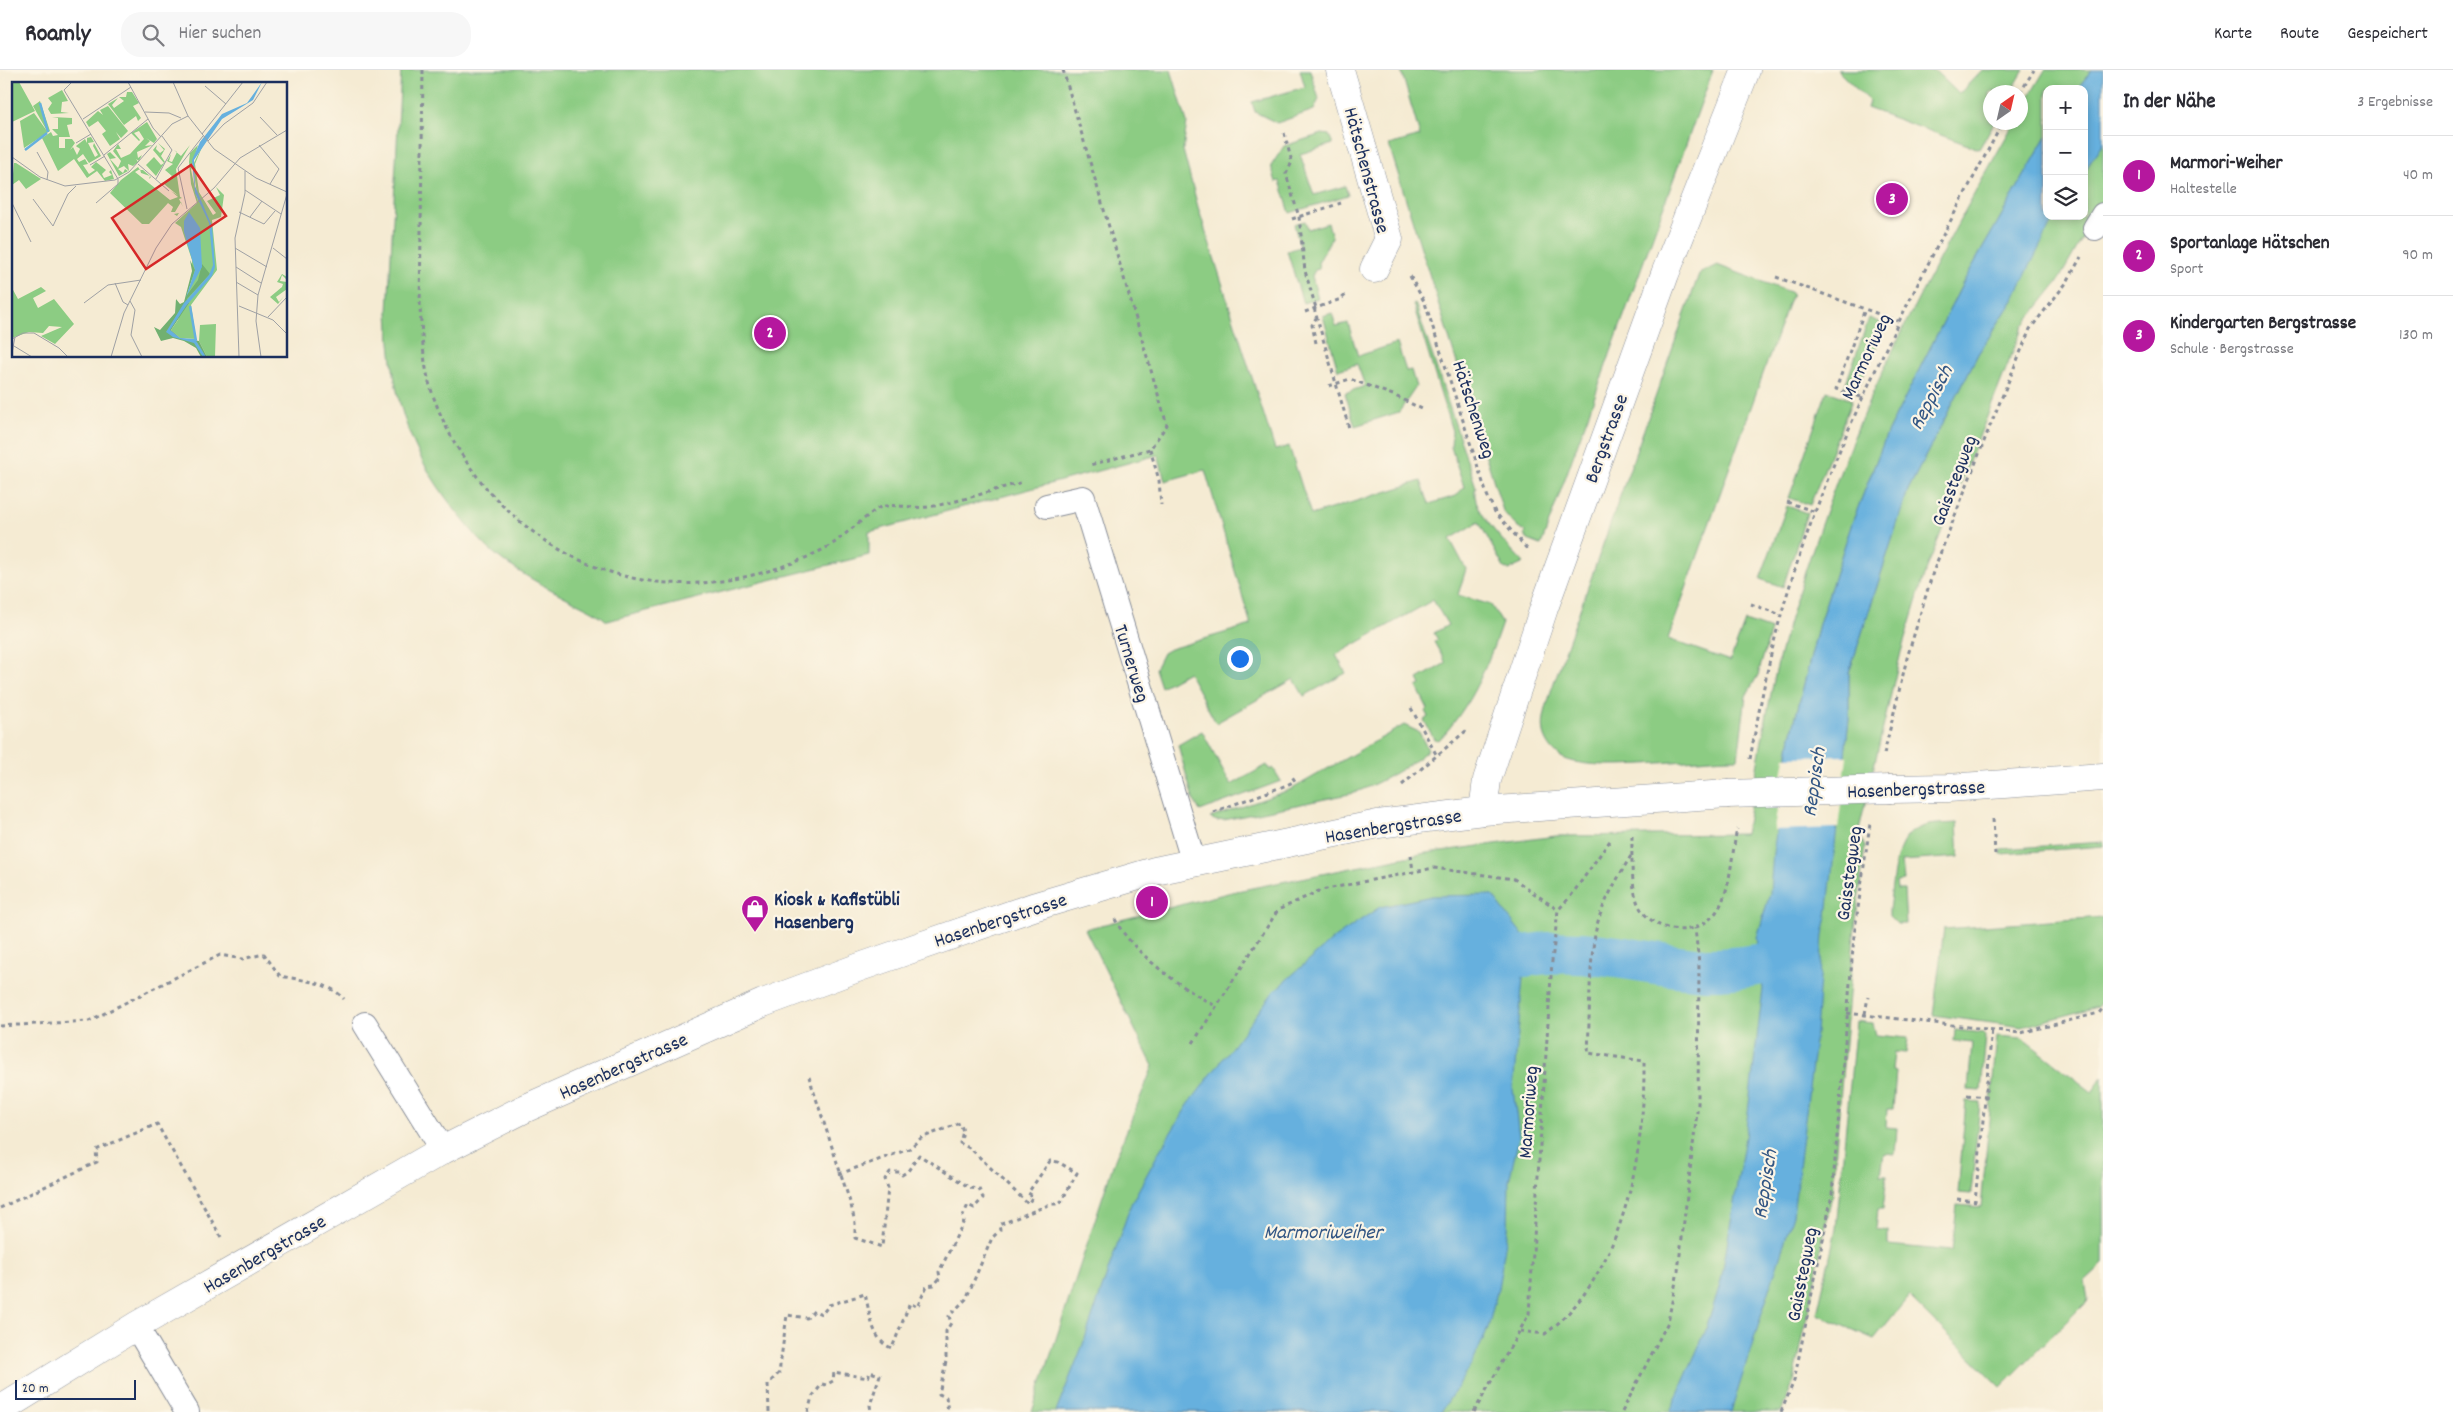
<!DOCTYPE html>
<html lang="de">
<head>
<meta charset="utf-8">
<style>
	body { margin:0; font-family:Dekko,sans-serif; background:#f7f7f7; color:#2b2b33 }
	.controls { position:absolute; right:15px; top:15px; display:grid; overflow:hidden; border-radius:10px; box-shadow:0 2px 8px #0003 }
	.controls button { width:45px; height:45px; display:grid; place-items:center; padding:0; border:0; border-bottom:1px solid #e1e1e2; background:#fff; color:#2b2b33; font:25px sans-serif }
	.compass { position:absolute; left:1983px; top:15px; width:45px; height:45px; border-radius:50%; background:#fff; box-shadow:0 2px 8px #0003; rotate:34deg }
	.scale { position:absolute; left:15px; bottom:12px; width:121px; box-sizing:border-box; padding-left:5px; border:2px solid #1b2f5e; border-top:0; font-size:14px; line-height:18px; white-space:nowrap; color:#1b2f5e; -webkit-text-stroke:4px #fcf5e5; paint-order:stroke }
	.you { position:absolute; left:1239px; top:588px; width:18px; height:18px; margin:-12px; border:4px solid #fff; border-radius:50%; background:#1a73e8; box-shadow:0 0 0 8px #1a73e833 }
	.badge { display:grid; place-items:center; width:32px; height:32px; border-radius:50%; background:#b5179e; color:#fff; font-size:16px; font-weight:700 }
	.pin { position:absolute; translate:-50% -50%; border:2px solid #fff; box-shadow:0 1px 5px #0006 }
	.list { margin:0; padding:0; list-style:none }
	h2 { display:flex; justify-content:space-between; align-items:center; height:65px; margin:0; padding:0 20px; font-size:21px }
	h2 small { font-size:16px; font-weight:400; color:#7c7c81 }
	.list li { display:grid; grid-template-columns:32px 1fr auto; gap:15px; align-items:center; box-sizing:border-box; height:80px; padding:0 20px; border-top:1px solid #e1e1e2 }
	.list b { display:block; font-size:19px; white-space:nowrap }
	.list p { margin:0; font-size:16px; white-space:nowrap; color:#7c7c81 }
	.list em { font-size:16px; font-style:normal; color:#7c7c81 }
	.icon { flex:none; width:28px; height:28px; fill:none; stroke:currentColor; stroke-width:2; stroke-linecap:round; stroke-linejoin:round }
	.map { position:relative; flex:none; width:2103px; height:1342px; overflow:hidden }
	header { display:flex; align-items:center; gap:30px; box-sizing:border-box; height:70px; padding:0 25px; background:#fff; border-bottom:1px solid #e1e1e2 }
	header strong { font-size:24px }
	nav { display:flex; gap:28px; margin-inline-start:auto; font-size:18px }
	.search { width:350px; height:45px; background:#f7f7f7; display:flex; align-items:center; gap:12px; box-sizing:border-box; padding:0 18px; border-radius:20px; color:#7c7c81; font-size:19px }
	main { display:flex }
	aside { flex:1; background:#fff }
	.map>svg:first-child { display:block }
</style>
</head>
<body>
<header>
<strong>Roamly</strong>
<div class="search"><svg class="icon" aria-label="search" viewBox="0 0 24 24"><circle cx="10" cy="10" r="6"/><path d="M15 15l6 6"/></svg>Hier suchen</div>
<nav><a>Karte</a><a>Route</a><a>Gespeichert</a></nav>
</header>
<main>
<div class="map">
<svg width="2103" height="1342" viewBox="0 0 2103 1342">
	<rect width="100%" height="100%" fill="#fcf5e5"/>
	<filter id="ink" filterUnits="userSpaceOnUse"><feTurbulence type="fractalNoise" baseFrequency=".02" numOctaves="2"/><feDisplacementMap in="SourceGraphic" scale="10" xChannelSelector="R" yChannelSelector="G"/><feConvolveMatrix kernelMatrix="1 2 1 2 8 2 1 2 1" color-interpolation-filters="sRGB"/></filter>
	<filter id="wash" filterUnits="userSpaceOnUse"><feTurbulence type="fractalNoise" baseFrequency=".0096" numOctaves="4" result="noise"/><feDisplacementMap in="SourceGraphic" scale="20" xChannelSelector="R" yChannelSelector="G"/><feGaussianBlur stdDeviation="1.12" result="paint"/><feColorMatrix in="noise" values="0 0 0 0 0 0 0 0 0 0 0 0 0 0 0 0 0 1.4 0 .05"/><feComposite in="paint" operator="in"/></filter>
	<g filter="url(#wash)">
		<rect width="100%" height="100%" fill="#f5ebd3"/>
		<g fill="#8ccc83" stroke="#547e70">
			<path d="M 401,0 L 1171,0 L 1187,52 L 1183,80 L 1198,137 L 1275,380 L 1289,376 L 1311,445 L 1421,411 L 1429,434 L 1456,426 L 1464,417 L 1451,377 L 1452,361 L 1413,234 L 1415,233 L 1476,417 C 1467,437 1511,479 1524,493 L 1509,500 L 1504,498 L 1479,452 L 1450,469 L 1466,499 L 1458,525 L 1491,535 L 1502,553 C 1487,597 1471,636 1439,670 L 1434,669 L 1424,650 L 1428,647 L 1425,641 L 1428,639 L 1417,617 L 1421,615 L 1418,609 L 1446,593 L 1434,572 L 1438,570 L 1434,563 L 1448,555 L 1433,530 L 1336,585 L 1346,603 L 1304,626 L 1294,609 L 1216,653 L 1188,602 L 1161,617 L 1155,599 L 1163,583 L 1170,579 L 1251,555 L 1205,400 L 1165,411 L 1158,385 L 869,462 L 869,485 L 607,551 C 595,541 584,537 571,530 C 546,517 518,503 496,485 C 480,472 468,456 455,440 C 404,374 392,324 388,242 Z"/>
			<polygon points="1300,0 1310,0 1319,29 1314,40 1277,53 1255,42 1252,32 1305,17"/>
			<polygon points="1401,0 1713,0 1541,475 1528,470 1524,465 1526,462 1515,455 1503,441 1389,75 1420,66"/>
			<polygon points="1837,0 1934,0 1959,24 1982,0 2024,0 2011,22 1990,22 1990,52 1994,53 1979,79 1867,38 1869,31"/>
			<path d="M 2045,0 L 2092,0 L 2077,19 L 2047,19 L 2047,66 L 1964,211 L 1888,361 L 1852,453 L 1819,554 L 1791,666 L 1776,763 L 1835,763 L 1849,649 L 1849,603 L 1908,420 L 1978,284 L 2013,230 L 2050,153 L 2055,146 L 2084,146 L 2084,102 L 2103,73 L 2103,132 L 2057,213 L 2023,256 L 1925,503 L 1901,582 L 1858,764 L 1865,776 L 1854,866 L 1832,1125 L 1794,1311 L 1781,1342 L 1032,1342 L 1114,1092 L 1153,996 L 1085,859 L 1232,822 L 1426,783 L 1556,766 L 1745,764 C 1759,692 1769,615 1791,545 C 1814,473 1839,399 1870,329 C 1913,234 1963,143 2014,53 L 2020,52 L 2021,40 Z"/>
			<polygon points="1322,64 1329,65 1333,74 1300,84 1314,125 1345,116 1348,125 1290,143 1280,111 1276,112 1271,96 1284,76"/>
			<polygon points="1305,151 1308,159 1328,153 1332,167 1318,193 1319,199 1315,200 1312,206 1318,228 1303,233 1287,181 1300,177 1294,154"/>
			<path d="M 1717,195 L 1792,223 L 1668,569 L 1730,591 L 1745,551 L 1771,560 L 1758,605 L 1746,626 L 1738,688 C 1698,687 1591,705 1561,687 C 1553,682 1546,672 1544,663 C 1541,650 1548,633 1551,621 L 1699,204 Z"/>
			<polygon points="1332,243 1336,256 1348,253 1358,286 1397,273 1406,301 1411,300 1416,317 1399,342 1355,356 1345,323 1365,316 1357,294 1338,300 1323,246"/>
			<polygon points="1869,248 1887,255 1856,320 1845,316"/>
			<polygon points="1827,321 1852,330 1810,435 1789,428"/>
			<polygon points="1787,436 1807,443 1783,517 1760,509"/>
			<path d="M 1404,655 L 1419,662 L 1428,680 C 1406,699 1381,712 1354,723 L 1224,750 L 1217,751 L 1210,748 L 1292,719 Z"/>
			<polygon points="1202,661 1231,715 1267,695 1270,700 1273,698 1281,711 1200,741 1193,729 1178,675"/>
			<path d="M 1957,753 L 1959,787 L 1902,791 L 1904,811 L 1896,812 L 1897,820 L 1904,820 L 1906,854 L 1897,854 L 1889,846 L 1889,840 C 1893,816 1892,768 1919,758 C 1930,753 1945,754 1957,753 Z"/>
			<polygon points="2103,772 2103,776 2001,784 2001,779"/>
			<polygon points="2103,847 2103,930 2097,937 2022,957 1933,945 1944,859"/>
			<polygon points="1856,951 1873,953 1876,965 1908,968 1906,983 1894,982 1892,1000 1896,1001 1893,1039 1887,1039 1886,1057 1897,1058 1895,1084 1884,1083 1881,1105 1887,1105 1883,1139 1878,1139 1876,1159 1888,1161 1888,1175 1952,1181 1957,1135 1981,1137 1997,966 2022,968 2092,1022 2103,1007 2103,1194 2085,1211 2088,1230 2001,1317 1909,1226 1874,1269 1817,1244 1836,1159"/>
			<polygon points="1955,960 1983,963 1986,966 1981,1021 1968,1020 1972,973 1954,971"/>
			<polygon points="1966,1031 1980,1032 1971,1124 1958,1123"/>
		</g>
		<g fill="#66b0de" stroke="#40709e">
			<polygon points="2092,0 2103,0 2103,73 2084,102 2084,19 2077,19"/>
			<polygon points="2047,66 2047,146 2055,146 2013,230 1978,284 1908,420 1849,603 1849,649 1827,846 1823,865 1816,963 1793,1145 1731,1342 1670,1342 1706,1260 1721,1211 1745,1067 1763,919 1757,868 1770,823 1773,783 1791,666 1819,554 1852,453 1888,361 1964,211"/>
			<polygon points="1492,825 1525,868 1525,886 1513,1019 1519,1067 1509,1111 1508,1159 1498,1218 1488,1258 1474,1290 1441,1342 1056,1342 1082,1277 1131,1134 1160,1080 1188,1035 1274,921 1334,868 1380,837 1432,826"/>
		</g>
		<polygon fill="#f5ebd3" points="1847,686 1838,758 1774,760 1785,687"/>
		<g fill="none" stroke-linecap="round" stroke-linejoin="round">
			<path stroke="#66b0de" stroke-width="42" d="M 1525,886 C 1585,874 1648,896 1708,899 C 1735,900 1765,893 1792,890"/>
		</g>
	</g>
	<g filter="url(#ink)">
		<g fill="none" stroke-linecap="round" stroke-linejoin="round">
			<defs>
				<g id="service">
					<polyline points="2095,158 2103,145"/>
					<polyline points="1047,436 1083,428 1194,793"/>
					<polyline points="365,954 443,1080"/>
					<polyline points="136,1256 187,1342"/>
				</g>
				<g id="minor">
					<polyline points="1340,0 1389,169 1374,199"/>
					<polyline points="1483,741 1487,710 1544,538 1665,204 1746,0"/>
				</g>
				<g id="tertiary">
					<polyline points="1891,719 1948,718 2103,707"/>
					<polyline points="0,1340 136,1256 443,1080 524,1039 763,933 860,897 1033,837 1155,801 1378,754 1483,741 1727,724"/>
				</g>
			</defs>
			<use href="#service" stroke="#888d98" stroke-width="26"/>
			<use href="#minor" stroke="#888d98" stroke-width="29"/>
			<use href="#tertiary" stroke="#888d98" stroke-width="29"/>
			<g stroke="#888d98" stroke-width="3" stroke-dasharray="4 4" stroke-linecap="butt">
				<path d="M 423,0 L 420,238 C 422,264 423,291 430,316 C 462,420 557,506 668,513 C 700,515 730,511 761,503 C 786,496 812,487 834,473 C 842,467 876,438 881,437 C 895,433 913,439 928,437 C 960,432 992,420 1023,412"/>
				<polyline points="1063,0 1167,355 1150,379 1090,395"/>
				<polyline points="2020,23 2034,0"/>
				<polyline points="1284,63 1292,92 1286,104 1299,147 1305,201 1316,238"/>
				<polyline points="1292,149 1341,133"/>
				<polyline points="1410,206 1425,233 1487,425 1495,442 1528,480"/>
				<polyline points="1776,207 1898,251"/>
				<polyline points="1314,238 1349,358"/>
				<polyline points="1305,242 1341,229 1348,223"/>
				<polyline points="1316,273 1312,255 1316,248"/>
				<polyline points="1329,316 1350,309 1393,325 1422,339"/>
				<polyline points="1861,327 1836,319 1865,239"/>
				<polyline points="1150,379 1159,410 1161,435"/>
				<polyline points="1787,432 1816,442"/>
				<polyline points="1751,534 1781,545"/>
				<polyline points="1411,638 1436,684"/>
				<polyline points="1884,684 1907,588 1933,502 1990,356 2030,259 2067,212 2081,187"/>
				<path d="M 1750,689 C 1759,641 1768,592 1781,545 C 1831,370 1918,212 2003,52"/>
				<polyline points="1402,715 1467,660"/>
				<polyline points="1213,742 1287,715 1295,711 1291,705"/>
				<polyline points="1993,749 1995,784"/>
				<path d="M 1632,766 C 1632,786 1630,825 1642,841 C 1663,868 1706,866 1721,834 C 1731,813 1732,783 1737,759"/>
				<polyline points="1411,785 1413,802"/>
				<path d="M 1115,849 C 1130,881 1184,920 1216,936"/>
				<polyline points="1847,943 2021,963 2099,943 2103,938"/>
				<polyline points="1865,944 1868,927"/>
				<path d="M 0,956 L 89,951 L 220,885 L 242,889 L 264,884 L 280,906 C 301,910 330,912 344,929"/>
				<polyline points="1193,973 1278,840 1321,820 1434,798 1514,809 1558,840"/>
				<polyline points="1967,1025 1985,1027"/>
				<polyline points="839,1104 909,1079 921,1068 960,1053 963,1061 960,1073 971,1079 1028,1134 1033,1126 1028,1123 1050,1091 1058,1092 1077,1103 1060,1134 1051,1134 999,1155 1000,1160 992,1168 966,1229 949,1246 951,1253 946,1261 946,1291 939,1324 946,1327 948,1342"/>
				<polyline points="1957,1129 1975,1131 1992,959"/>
				<polyline points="0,1138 97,1092 96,1080 157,1054 221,1167"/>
				<path d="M 1520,1261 L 1545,1264 C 1624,1205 1645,1083 1644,991 L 1588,983 C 1590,945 1588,879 1600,845 C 1608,824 1620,804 1632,784"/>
				<path d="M 769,1342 L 768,1314 L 779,1303 L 787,1245 L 807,1248 L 814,1241 L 822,1244 L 829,1235 L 865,1224 C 870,1243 872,1272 892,1278 L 910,1233 L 917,1237 L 927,1216 L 934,1215 L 940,1208 L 939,1202 L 964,1151 L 963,1146 L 968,1135 L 974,1138 L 983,1128 L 979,1119 L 970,1118 L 919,1085 L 908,1101 L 902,1105 L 900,1102 L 890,1102 L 885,1109 L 888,1118 L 882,1177 L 855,1168 L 855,1153 L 851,1135 L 809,1007"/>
				<polyline points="808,1342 812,1327 822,1314 826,1315 833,1311 834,1302 868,1308 870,1302 880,1305 870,1335 871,1342"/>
				<polyline points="1474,1342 1529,1244 1552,891 1558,840 1570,827 1612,768"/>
				<polyline points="1622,1342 1668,1252 1678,1201 1698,1034 1699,894 1695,858"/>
				<polyline points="1781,1342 1794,1311 1832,1125 1854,866 1870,754"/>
			</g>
			<use href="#service" stroke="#fff" stroke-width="24"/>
			<use href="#minor" stroke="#fff" stroke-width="28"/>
			<use href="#tertiary" stroke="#fff" stroke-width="28"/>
			<defs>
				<polyline id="tertiary-bridge" points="1727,724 1891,719"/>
			</defs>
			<use href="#tertiary-bridge" stroke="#888d98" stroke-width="29" stroke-linecap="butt"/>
			<use href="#tertiary-bridge" stroke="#fff" stroke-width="28"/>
		</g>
	</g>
	<defs>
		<symbol id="shop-pin" viewBox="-11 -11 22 30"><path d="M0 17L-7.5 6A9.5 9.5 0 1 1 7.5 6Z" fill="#b5179e" stroke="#fcf5e5"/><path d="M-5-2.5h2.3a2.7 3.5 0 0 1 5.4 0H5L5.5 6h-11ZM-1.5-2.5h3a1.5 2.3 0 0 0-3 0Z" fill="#fff"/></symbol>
	</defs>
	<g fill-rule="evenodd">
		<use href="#shop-pin" x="739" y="823" width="32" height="43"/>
	</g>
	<g text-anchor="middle" stroke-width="4.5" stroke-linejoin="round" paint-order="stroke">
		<g font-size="20" fill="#1b2f5e" stroke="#fcf5e5">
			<text transform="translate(1368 100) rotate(75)" y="7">Hätschenstrasse</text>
			<text transform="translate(1865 286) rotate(-65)" y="7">Marmoriweg</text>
			<text transform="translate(1475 339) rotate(72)" y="7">Hätschenweg</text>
			<text transform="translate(1605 368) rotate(-70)" y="7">Bergstrasse</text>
			<text transform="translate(1953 410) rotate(-69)" y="7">Gaisstegweg</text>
			<text transform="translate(1133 593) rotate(73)" y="7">Turnerweg</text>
			<text transform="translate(1916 718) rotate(-2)" y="7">Hasenbergstrasse</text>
			<text transform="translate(1393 755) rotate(-9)" y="7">Hasenbergstrasse</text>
			<text transform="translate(1848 803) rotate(-82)" y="7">Gaisstegweg</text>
			<text transform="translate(1000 849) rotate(-18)" y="7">Hasenbergstrasse</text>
			<text transform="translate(623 995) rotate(-24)" y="7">Hasenbergstrasse</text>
			<text transform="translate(1527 1042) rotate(-86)" y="7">Marmoriweg</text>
			<text transform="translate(264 1183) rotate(-30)" y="7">Hasenbergstrasse</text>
			<text transform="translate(1801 1204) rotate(-79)" y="7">Gaisstegweg</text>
		</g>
		<g font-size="20" font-weight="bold" fill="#1b2f5e" stroke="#fcf5e5" text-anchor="start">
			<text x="774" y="835">Kiosk &amp; Kafistübli<tspan x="774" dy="23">Hasenberg</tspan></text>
		</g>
		<g font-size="21" font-style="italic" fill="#325684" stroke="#fcf5e5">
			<text transform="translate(1930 327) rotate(-62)" y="7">Reppisch</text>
			<text transform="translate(1813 712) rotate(-82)" y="7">Reppisch</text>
			<text transform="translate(1764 1114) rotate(-81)" y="7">Reppisch</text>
			<text x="1323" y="1168">Marmoriweiher</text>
		</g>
	</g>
	<g transform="translate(12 12)">
		<rect width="275" height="275" fill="#f5ebd3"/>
		<path d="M 0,0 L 7,0 L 23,29 L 0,40 ZM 50,8 L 56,19 L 50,20 L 49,30 L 57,31 L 39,32 L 36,27 L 40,21 L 36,16 ZM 115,10 L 120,10 L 127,21 L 121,24 L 129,36 L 126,39 L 124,34 L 112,43 L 96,22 L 106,16 L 100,23 L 102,26 L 112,19 L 107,15 L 114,15 ZM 28,19 L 38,49 L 12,66 L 8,39 L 22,31 L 35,49 L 21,24 ZM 96,24 L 116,49 L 109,56 L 104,50 L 108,57 L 98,64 L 90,52 L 94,49 L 86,39 L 77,45 L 74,40 L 86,29 L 91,33 L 88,28 ZM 40,35 L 60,36 L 60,42 L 55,43 L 58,55 L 47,55 L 47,66 L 53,66 L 53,57 L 60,57 L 63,61 L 58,68 L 61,65 L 65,73 L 68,67 L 67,66 L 65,65 L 64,64 L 73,57 L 75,61 L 75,56 L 79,55 L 82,60 L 76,61 L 83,75 L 86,73 L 81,64 L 82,61 L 89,74 L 77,81 L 71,72 L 65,77 L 67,80 L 73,77 L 76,82 L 71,83 L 77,92 L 83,88 L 79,85 L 84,80 L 94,88 L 90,92 L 92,96 L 100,93 L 97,90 L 99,88 L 102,97 L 93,99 L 85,89 L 75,96 L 62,77 L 46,89 L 30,56 L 39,50 L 41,54 L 46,53 L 40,47 L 46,47 L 46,36 ZM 135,40 L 145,57 L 142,61 L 134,56 L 138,59 L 133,64 L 141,63 L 125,70 L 126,76 L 130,73 L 127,79 L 124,77 L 126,80 L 121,84 L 116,82 L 117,89 L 112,84 L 106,87 L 111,91 L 113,87 L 116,89 L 107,94 L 95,72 L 98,70 L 104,76 L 98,77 L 106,86 L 109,79 L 101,69 L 106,62 L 109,67 L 104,67 L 109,76 L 118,72 L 132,57 L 127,49 L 122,51 L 128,58 L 127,59 L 119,51 ZM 193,58 L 183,82 L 187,110 L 201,133 L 204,131 L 195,119 L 208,113 L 204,105 L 212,113 L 209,135 L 200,138 L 205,188 L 179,223 L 184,257 L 168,256 L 159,248 L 166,238 L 180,199 L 180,178 L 169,145 L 163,141 L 185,121 L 179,102 L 177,80 L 178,71 L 186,63 L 179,88 L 186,120 L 181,83 ZM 146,61 L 153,67 L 149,74 L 153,80 L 144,94 L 134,83 L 142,75 L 149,83 L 152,81 L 141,68 L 145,63 L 144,67 L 148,71 L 152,68 ZM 178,63 L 164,87 L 168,115 L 152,102 L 160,94 L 153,88 L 161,82 L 155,79 L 159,72 L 157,79 L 160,80 L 165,70 L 162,68 L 169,74 ZM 2,81 L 4,81 L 29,97 L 14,107 L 7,98 L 0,103 ZM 126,85 L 128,88 L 131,88 L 139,95 L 137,97 L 138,94 L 129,91 L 128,87 L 123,90 L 158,118 L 166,115 L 159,109 L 170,116 L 167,117 L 171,125 L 165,134 L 162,132 L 167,131 L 171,125 L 169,120 L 163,130 L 159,130 L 161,125 L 156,121 L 137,142 L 130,142 L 98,111 L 109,98 ZM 270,192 L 275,195 L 275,198 L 270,193 L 268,199 L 275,200 L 275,207 L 264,215 L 267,220 L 272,214 L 266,222 L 258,215 L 270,205 L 271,202 L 265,200 ZM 29,205 L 34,209 L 21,216 L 26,226 L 42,217 L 62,242 L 43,262 L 29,254 L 50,245 L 37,244 L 31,251 L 17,250 L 0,256 L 0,206 L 6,217 ZM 204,242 L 203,275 L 195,275 L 187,259 L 188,243 Z" fill="#8ccc83"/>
		<path d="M 178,178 L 183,188 L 175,213 L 186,198 L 190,182 L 198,192 L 175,217 L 177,221 L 159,248 L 168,256 L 187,259 L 195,275 L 189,275 L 184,266 L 172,259 L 161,256 L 149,259 L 142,245 L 148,248 L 163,231 L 164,217 L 168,222 L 172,220 L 180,189 Z" fill="#71b071"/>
		<path d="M 250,0 L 241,18 L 210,37 L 182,78 L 183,104 L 200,144 L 203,185 L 200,194 L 174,224 L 158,248 L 168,256 L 183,257 L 194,275 L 191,275 L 182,261 L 161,255 L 154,250 L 172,221 L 197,193 L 201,183 L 197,141 L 183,111 L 180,78 L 188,60 L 210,32 L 235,21 ZM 177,130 L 188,146 L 190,185 L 174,215 L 183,188 L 172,150 L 172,139 Z" fill="#66b0de"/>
		<path fill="none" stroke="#66b0de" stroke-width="2.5" d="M 28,21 L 36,50M 13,68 L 35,51M 178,224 L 184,259"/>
		<path fill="none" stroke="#9ea0a4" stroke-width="1" d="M 60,0 L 52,8 L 106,97M 116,0 L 141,46 L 149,55M 161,0 L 176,34 L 202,67 L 244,96 L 275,110M 193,4 L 214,22M 133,30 L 157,31 L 169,36M 248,35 L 265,53M 71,37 L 119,5M 190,52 L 231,0M 196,59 L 212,42 L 241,21 L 255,0M 64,61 L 79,52M 247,63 L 267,87 L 258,102M 25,70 L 36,90 L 35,98M 92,73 L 136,37M 0,75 L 28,95 L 53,104 L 103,98 L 117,90 L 160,42 L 176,34M 126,82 L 157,109M 78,83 L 93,74M 144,97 L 160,68 L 150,54M 233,108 L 269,132M 21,117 L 41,144 L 56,112 L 64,104M 0,121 L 19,160M 84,121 L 106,102 L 106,97M 175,127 L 166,86 L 191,54M 227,130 L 252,142 L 263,129M 238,135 L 250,119M 223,166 L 255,185M 261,166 L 275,177M 224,185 L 249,201M 224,200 L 246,213M 103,201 L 111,220 L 116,223M 118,219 L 123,228 L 119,253 L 130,275M 72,221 L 96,203 L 129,198M 227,224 L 261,238 L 275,252M 256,235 L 275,215M 0,257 L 11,251 L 22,251 L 47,266 L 56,275M 2,264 L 20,275M 0,271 L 3,255M 99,275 L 112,231 L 144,166 L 160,142 L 202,106 L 228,76 L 275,48M 227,275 L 223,156 L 233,111 L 233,89M 249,275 L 244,239 L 246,213 L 275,112"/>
		<path fill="#d62828" fill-opacity="0.15" stroke="#d62828" stroke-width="2.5" d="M 179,83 L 214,134 L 134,187 L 100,136 Z"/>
		<rect width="275" height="275" fill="none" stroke="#1b2f5e" stroke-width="2.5"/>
	</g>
</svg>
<div class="controls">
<button>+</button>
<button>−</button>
<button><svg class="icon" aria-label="layers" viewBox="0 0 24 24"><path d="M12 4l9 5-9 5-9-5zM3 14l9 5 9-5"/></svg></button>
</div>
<svg class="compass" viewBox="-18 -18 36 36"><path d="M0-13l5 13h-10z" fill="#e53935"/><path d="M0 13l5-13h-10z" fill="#7c7c81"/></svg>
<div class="scale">20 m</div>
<div class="you"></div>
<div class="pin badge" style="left:1152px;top:832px">1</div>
<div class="pin badge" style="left:770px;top:263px">2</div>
<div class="pin badge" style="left:1892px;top:129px">3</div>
</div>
<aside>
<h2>In der Nähe<small>3 Ergebnisse</small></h2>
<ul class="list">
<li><span class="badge">1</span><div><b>Marmori-Weiher</b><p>Haltestelle</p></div><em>40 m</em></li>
<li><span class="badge">2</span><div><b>Sportanlage Hätschen</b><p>Sport</p></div><em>90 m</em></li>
<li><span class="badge">3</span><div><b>Kindergarten Bergstrasse</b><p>Schule · Bergstrasse</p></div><em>130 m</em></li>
</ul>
</aside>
</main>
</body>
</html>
